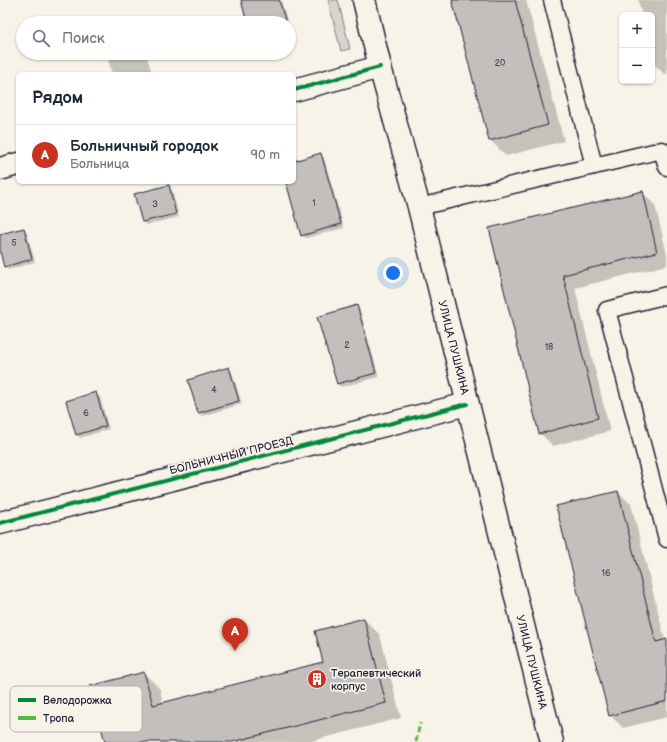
<!DOCTYPE html>
<html lang="ru">
<head>
<meta charset="utf-8">
<style>
	body { margin:0; font-family:"Balsamiq Sans",sans-serif; background:#f6f6f7; color:#1f2937 }
	.controls { position:absolute; right:12px; top:12px; display:grid; overflow:hidden; border-radius:6px; box-shadow:0 1px 3px #0004 }
	.controls button { width:36px; height:36px; display:grid; place-items:center; padding:0; border:0; border-bottom:1px solid #e0e1e3; background:#fff; color:#1f2937; font:20px sans-serif }
	.you { position:absolute; left:393px; top:273px; width:14px; height:14px; margin:-10px; border:3px solid #fff; border-radius:50%; background:#1a73e8; box-shadow:0 0 0 6px #1a73e833 }
	.badge { display:grid; place-items:center; width:26px; height:26px; border-radius:50%; background:#c8321e; color:#fff; font-size:13px; font-weight:700 }
	.pin { position:absolute; translate:-50% -33px; filter:drop-shadow(0 1px 2px #0008) }
	.pin::after { content:''; position:absolute; top:21px; width:14px; height:12px; background:inherit; clip-path:polygon(0 0,100% 0,50% 100%) }
	.list { margin:0; padding:0; list-style:none }
	h2 { display:flex; justify-content:space-between; align-items:center; height:52px; margin:0; padding:0 16px; font-size:17px }
	h2 small { font-size:13px; font-weight:400; color:#747a83 }
	.list li { display:grid; grid-template-columns:26px 1fr auto; gap:12px; align-items:center; box-sizing:border-box; height:60px; padding:0 16px; border-top:1px solid #e0e1e3 }
	.list b { display:block; font-size:15px; white-space:nowrap }
	.list p { margin:0; font-size:13px; white-space:nowrap; color:#747a83 }
	.list em { font-size:13px; font-style:normal; color:#747a83 }
	.icon { flex:none; width:22px; height:22px; fill:none; stroke:currentColor; stroke-width:2; stroke-linecap:round; stroke-linejoin:round }
	.map { position:relative; flex:none; width:667px; height:742px; overflow:hidden }
	.search { position:absolute; background:#fff; box-shadow:0 1px 3px #0004; left:16px; top:16px; width:280px; height:44px; display:flex; align-items:center; gap:10px; box-sizing:border-box; padding:0 14px; border-radius:22px; color:#747a83; font-size:15px }
	.panel { position:absolute; background:#fff; box-shadow:0 1px 3px #0004; left:16px; top:72px; width:280px; height:112px; border-radius:6px }
	.map>svg:first-child { display:block }
</style>
</head>
<body>
<div class="map">
<svg width="667" height="742" viewBox="0 0 667 742">
	<rect width="100%" height="100%" fill="#f7f3e8"/>
	<filter id="ink" filterUnits="userSpaceOnUse"><feTurbulence type="fractalNoise" baseFrequency=".025" numOctaves="2"/><feDisplacementMap in="SourceGraphic" scale="8" xChannelSelector="R" yChannelSelector="G"/><feConvolveMatrix kernelMatrix="1 2 1 2 8 2 1 2 1" color-interpolation-filters="sRGB"/></filter>
	<g filter="url(#ink)">
		<polygon fill="#d8d5cf" stroke="#7d7c85" points="328,0 338,0 350,49 341,51"/>
		<g fill="#0003">
			<polygon points="242,0 281,0 288,23 248,23"/>
			<polygon points="453,0 526,0 564,141 506,156 490,140"/>
			<polygon points="638,0 667,0 667,74 664,74 654,64 652,57 652,15 642,15"/>
			<polygon points="289,29 293,45 289,47"/>
			<polygon points="129,53 146,53 152,74 112,74 108,59"/>
			<polygon points="320,154 324,158 344,228 306,238 302,235 287,182 294,182 294,162"/>
			<polygon points="168,186 172,190 179,217 146,225 143,222 136,195"/>
			<polygon points="642,192 655,205 667,254 667,265 575,288 610,431 553,446 540,433 490,229"/>
			<polygon points="24,229 27,233 35,262 8,270 5,266 0,247 0,235"/>
			<polygon points="357,306 360,310 379,377 341,387 338,384 319,317"/>
			<polygon points="229,368 232,372 242,404 202,416 199,413 189,381"/>
			<polygon points="96,394 100,397 109,429 80,438 77,434"/>
			<polygon points="618,492 631,504 665,640 667,640 667,717 623,728 610,715"/>
			<polygon points="364,619 380,635 401,718 308,742 106,742 144,673 160,689 163,704 324,662"/>
		</g>
		<g fill="#c2bfbd" stroke="#22223b">
			<polygon points="241,0 279,0 286,23 247,23"/>
			<polygon points="452,0 515,0 548,125 489,141"/>
			<polygon points="321,153 341,224 301,236 286,182 294,182 294,161"/>
			<polygon points="169,185 176,214 142,222 134,194"/>
			<polygon points="643,191 657,252 563,275 598,418 539,434 489,228"/>
			<polygon points="24,228 32,259 4,267 0,251 0,234"/>
			<polygon points="357,305 376,373 337,384 317,317"/>
			<polygon points="229,367 239,401 198,413 188,380"/>
			<polygon points="96,392 106,426 76,435 66,401"/>
			<polygon points="618,491 656,642 667,639 667,701 609,716 556,506"/>
			<polygon points="364,618 386,703 232,742 105,742 90,686 144,672 153,705 323,662 315,631"/>
		</g>
		<g fill="none" stroke-linecap="round" stroke-linejoin="round">
			<defs>
				<g id="lane">
					<polyline points="594,166 662,150 667,167"/>
					<polyline points="419,207 594,166 552,0"/>
					<polyline points="667,295 607,310 667,539"/>
				</g>
				<g id="street">
					<polyline points="294,90 380,67"/>
					<polyline points="0,169 18,164"/>
					<polyline points="0,523 467,404"/>
				</g>
				<g id="secondary">
					<path id="s1" d="M 364,0 L 380,67 L 419,207 L 552,742"/>
				</g>
			</defs>
			<use href="#lane" stroke="#22223b" stroke-width="19"/>
			<use href="#street" stroke="#22223b" stroke-width="25"/>
			<use href="#secondary" stroke="#22223b" stroke-width="25"/>
			<use href="#lane" stroke="#f7f3e8" stroke-width="16"/>
			<use href="#street" stroke="#f7f3e8" stroke-width="22"/>
			<use href="#secondary" stroke="#f7f3e8" stroke-width="22"/>
			<polyline stroke="#58b947" stroke-width="3" stroke-dasharray="6 3" stroke-linecap="butt" points="416,742 420,723"/>
			<defs>
				<g id="cycleway">
					<polyline points="294,90 380,67"/>
					<polyline points="0,523 467,404"/>
				</g>
			</defs>
			<use href="#cycleway" stroke="#f7f3e8" stroke-width="6"/>
			<use href="#cycleway" stroke="#00873e" stroke-width="4"/>
		</g>
	</g>
	<defs>
		<symbol id="building-disc" viewBox="-11 -11 22 22"><circle r="9.5" fill="#c8321e" stroke="#f7f3e8"/><path d="M-4-6H4V6H1V3H-1V6H-4ZM-2.5-4.3h1.7v1.8h-1.7ZM.8-4.3h1.7v1.8H.8ZM-2.5-1h1.7V.8h-1.7ZM.8-1h1.7V.8H.8Z" fill="#fff"/></symbol>
	</defs>
	<g fill-rule="evenodd">
		<use href="#building-disc" x="306" y="668" width="22" height="22"/>
	</g>
	<g text-anchor="middle" stroke-width="3.5" stroke-linejoin="round" paint-order="stroke">
		<g font-size="9" fill="#4a495c">
			<text x="500" y="66">20</text>
			<text x="314" y="206">1</text>
			<text x="155" y="207">3</text>
			<text x="14" y="246">5</text>
			<text x="347" y="348">2</text>
			<text x="549" y="350">18</text>
			<text x="214" y="393">4</text>
			<text x="86" y="416">6</text>
			<text x="606" y="576">16</text>
		</g>
		<g font-size="11" fill="#22223b" stroke="#f7f3e8">
			<text dy="4" stroke="none"><textPath href="#s1" startOffset="359">УЛИЦА ПУШКИНА</textPath></text>
			<text transform="translate(231 455) rotate(-14)" y="4">БОЛЬНИЧНЫЙ ПРОЕЗД</text>
			<text dy="4" stroke="none"><textPath href="#s1" startOffset="683">УЛИЦА ПУШКИНА</textPath></text>
		</g>
		<g font-size="11" fill="#22223b" stroke="#f7f3e8" text-anchor="start">
			<text x="331" y="677">Терапевтический<tspan x="331" dy="13">корпус</tspan></text>
		</g>
	</g>
	<rect x="10" y="686" width="132" height="46" rx="6" fill="#f7f3e8" stroke="#b7b4b4" stroke-width="1"/>
	<rect x="18" y="698" width="18" height="4" fill="#00873e"/>
	<rect x="18" y="716" width="18" height="4" fill="#58b947"/>
	<g font-size="11" fill="#22223b">
		<text x="43" y="704">Велодорожка</text>
		<text x="43" y="722">Тропа</text>
	</g>
</svg>
<div class="controls">
<button>+</button>
<button>−</button>
</div>
<div class="you"></div>
<div class="pin badge" style="left:235px;top:651px">A</div>
<div class="search"><svg class="icon" aria-label="search" viewBox="0 0 24 24"><circle cx="10" cy="10" r="6"/><path d="M15 15l6 6"/></svg>Поиск</div>
<section class="panel">
<h2>Рядом<small></small></h2>
<ul class="list">
<li><span class="badge">A</span><div><b>Больничный городок</b><p>Больница</p></div><em>90 m</em></li>
</ul>
</section>
</div>
</body>
</html>
